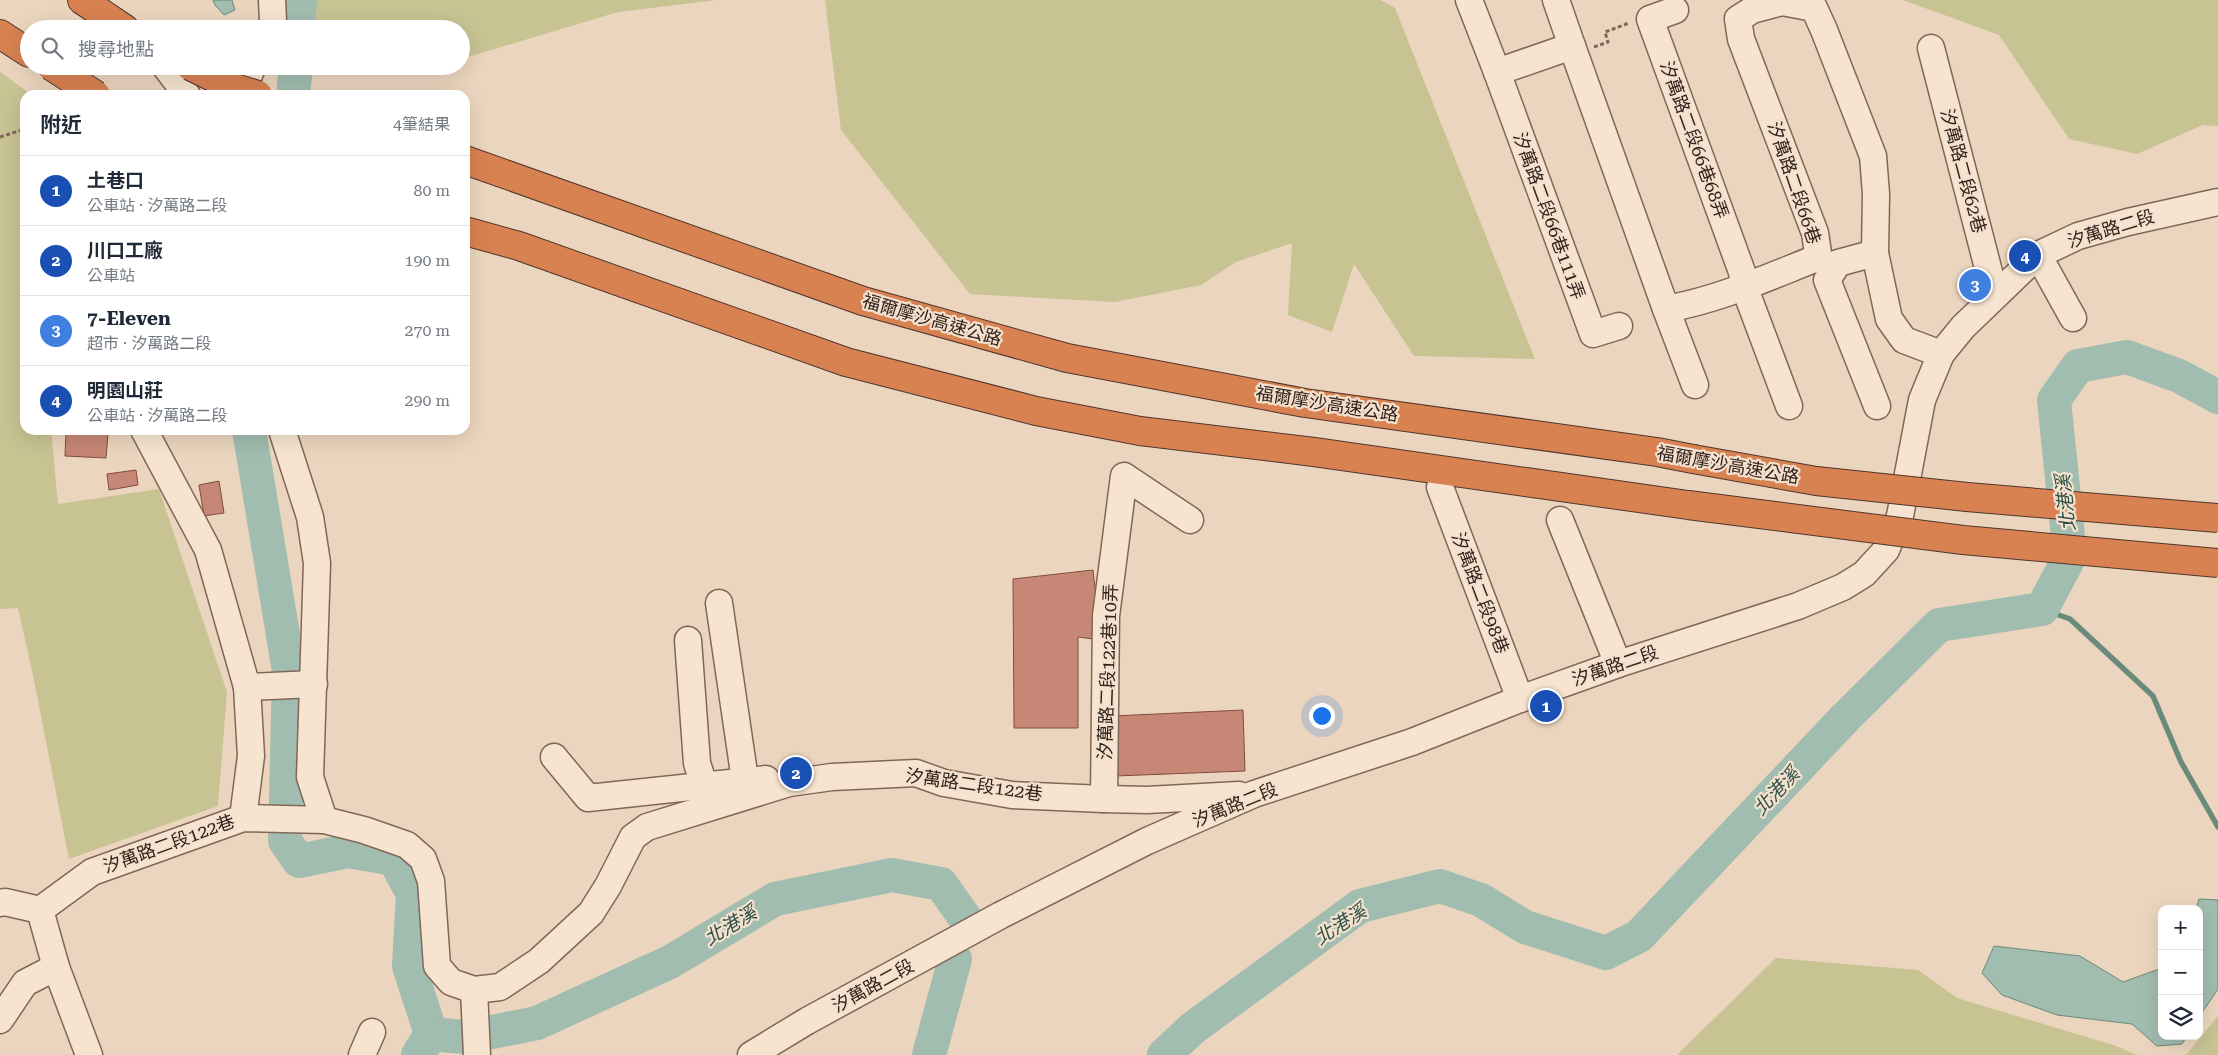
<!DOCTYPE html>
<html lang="zh-TW">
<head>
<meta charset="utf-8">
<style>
	body { margin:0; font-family:"Roboto Serif","Noto Sans TC",serif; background:#f6f6f7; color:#1f2937 }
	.controls { position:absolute; right:15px; bottom:15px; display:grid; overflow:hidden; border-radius:10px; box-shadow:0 5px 20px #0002 }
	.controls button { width:45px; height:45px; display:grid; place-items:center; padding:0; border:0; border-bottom:1px solid #e0e1e3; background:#fff; color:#1f2937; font:25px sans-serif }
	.you { position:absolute; left:1321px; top:715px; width:18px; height:18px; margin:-12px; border:4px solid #fff; border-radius:50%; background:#1a73e8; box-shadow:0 0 0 8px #1a73e833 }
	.badge { display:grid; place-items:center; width:32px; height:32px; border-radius:50%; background:#8e2b40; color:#fff; font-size:16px; font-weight:700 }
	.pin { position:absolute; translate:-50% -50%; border:2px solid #fff; box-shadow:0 1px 5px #0006 }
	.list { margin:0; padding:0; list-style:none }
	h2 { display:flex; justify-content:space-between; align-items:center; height:65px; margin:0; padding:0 20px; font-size:21px }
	h2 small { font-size:16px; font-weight:400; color:#747a83 }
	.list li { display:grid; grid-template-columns:32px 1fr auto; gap:15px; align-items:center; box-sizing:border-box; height:70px; padding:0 20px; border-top:1px solid #e0e1e3 }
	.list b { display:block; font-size:19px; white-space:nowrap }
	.list p { margin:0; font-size:16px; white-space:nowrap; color:#747a83 }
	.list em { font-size:16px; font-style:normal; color:#747a83 }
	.icon { flex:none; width:28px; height:28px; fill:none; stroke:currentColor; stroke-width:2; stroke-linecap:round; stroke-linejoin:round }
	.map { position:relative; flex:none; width:2218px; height:1055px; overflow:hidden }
	.search { position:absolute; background:#fff; box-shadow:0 5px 20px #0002; left:20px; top:20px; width:450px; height:55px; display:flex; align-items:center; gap:12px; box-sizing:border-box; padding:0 18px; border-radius:28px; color:#747a83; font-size:19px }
	.panel { position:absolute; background:#fff; box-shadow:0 5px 20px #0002; left:20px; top:90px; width:450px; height:345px; border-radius:15px }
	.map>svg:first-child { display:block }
</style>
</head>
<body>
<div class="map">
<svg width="2218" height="1055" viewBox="0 0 2218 1055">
	<rect width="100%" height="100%" fill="#ebd5be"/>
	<g fill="#c8c393">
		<polygon points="291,0 717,0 618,12 461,59 461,29 292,29"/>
		<polygon points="825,0 1380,0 1395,8 1535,359 1414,356 1354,264 1332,332 1288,315 1292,243 1236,262 1201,285 1115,302 970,294 841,130"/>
		<polygon points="1903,0 2218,0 2218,126 2203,125 2137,154 2069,139 1999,35"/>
		<polygon points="0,72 32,95 25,95 25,430 51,430 58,504 159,489 227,692 218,806 69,859 33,675 18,608 0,609"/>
		<polygon points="1776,958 1918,970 1957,998 2113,1045 2137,1055 1677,1055"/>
		<polygon points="2218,1016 2218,1055 2186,1055"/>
	</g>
	<g fill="#a1bdaf" stroke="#6a8a7b">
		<polygon points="213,0 232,0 235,10 224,15 215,5"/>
		<polygon points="2199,899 2218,900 2218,989 2199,1017 2199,909 2196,909"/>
		<polygon points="1994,946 2080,956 2123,982 2162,968 2162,1036 2187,1036 2182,1044 2157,1046 2132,1024 2057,1015 2002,995 1982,973"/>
	</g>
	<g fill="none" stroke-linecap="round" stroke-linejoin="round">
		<polyline stroke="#6a8a7b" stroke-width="5.5" points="2042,609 2070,619 2153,696 2181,762 2218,827"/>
		<g stroke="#a1bdaf" stroke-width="34">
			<polyline points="298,29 300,0"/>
			<polyline points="293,95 296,66"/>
			<polyline points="249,430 289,671 285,841 299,861 348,851 394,859 413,894 409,966 431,1034"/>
			<polyline points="492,1032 537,1023 670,962 775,899 892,875 941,884 965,918"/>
			<polyline points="418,1055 431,1034 463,1037"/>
			<polyline points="929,1055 955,959"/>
			<polyline points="1164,1055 1193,1028 1360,906 1440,886 1481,900 1525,927 1606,953 1639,936 1845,718 1939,625 2042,609 2070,556 2054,400 2078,366 2127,357 2179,376 2218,397"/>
		</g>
	</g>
	<g fill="#c78776" stroke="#804c3f">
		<polygon points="66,432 108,434 106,458 65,456"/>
		<polygon points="136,470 138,485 109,490 107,474"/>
		<polygon points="219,481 224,513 204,516 199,485"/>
		<polygon points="1093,570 1101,640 1078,637 1078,728 1014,728 1013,579"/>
		<polygon points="1243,710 1245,771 1115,776 1113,716"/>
	</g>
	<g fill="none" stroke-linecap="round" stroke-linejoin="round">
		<defs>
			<g id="minor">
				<path d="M 1469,0 L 1497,72 L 1572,46 L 1666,309 C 1717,300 1764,279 1812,260 L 1818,253 L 1815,233 L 1741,39 L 1738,19 L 1752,10 L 1782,2 L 1814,8 L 1824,30 L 1873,156 L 1876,194 L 1875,253 L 1889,319 L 1904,340 L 1941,354"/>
				<polyline points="1556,0 1572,46"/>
				<polyline points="1675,10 1650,19 1742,272 1744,286 1789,406"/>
				<polyline points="270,29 273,21 272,0"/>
				<polyline points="1931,48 1995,295"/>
				<polyline points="165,66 187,95"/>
				<polyline points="1497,72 1593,334 1619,326"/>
				<polyline points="240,95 253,66"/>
				<polyline points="1875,253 1838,263 1827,280 1877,406"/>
				<polyline points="2038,255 2073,318"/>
				<polyline points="1666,309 1695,385"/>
				<polyline points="144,430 208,550 247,687 314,684"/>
				<polyline points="282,430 310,517 317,563 310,777 324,820"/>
				<polyline points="1440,487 1520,699"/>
				<polyline points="1560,520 1618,664"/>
				<polyline points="719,603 745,780"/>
				<polyline points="688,640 697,763 704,785"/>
				<polyline points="554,757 588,798 766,779"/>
				<polyline points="1104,799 1106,616 1124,476 1190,520"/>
				<polyline points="243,818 251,756 247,687"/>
				<polyline points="0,903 5,902 40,910 56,967 89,1055"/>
				<polyline points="40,910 92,872 243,818 324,820 364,830 407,845 423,859 431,881 437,966 451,982 474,990 500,987 539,961 591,913 608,886 633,837 647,827 789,783 832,777 916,773 944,783 1012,795 1104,799 1147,800 1239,795"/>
				<polyline points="474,990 477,1055"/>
				<polyline points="0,1020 25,983 56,967"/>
				<polyline points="362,1055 372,1032"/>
				<polyline points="751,1055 807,1021 1001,915 1147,841 1254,794 1412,742 1520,699 1618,664 1798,606 1843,587 1864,574 1886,550 1900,516 1922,400 1941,354 1963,327 2038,255 2078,236 2128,222 2218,202"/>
			</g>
			<g id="highway">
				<polyline points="82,0 125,29"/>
				<polyline points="0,34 29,53"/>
				<polyline points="465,160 863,301 1067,358 1305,403 1657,452 1693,459"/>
				<polyline points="465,231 519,246 846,362 1036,411 1140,431 1314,452 1688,505"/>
			</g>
		</defs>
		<use href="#minor" stroke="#826658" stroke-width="29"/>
		<use href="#highway" stroke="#50362d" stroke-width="30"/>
		<g stroke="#826658" stroke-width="3" stroke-dasharray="4 2.5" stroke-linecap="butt">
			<polyline points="1594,47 1608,42 1605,32 1629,23"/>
			<polyline points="0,137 25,129"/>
		</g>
		<use href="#minor" stroke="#f6e4d1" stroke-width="26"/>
		<use href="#highway" stroke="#d88252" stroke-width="28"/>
		<defs>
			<g id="highway-bridge">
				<polyline points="51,66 96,95"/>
				<polyline points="190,66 235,88 258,95"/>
				<polyline points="1693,459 1816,481 1967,497 2218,518"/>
				<polyline points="1688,505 1963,540 2218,563"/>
			</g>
		</defs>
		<use href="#highway-bridge" stroke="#50362d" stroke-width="30" stroke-linecap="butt"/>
		<use href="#highway-bridge" stroke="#d88252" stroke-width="28"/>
	</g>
	<g text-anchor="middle" stroke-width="4.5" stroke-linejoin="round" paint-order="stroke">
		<g font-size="18" fill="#32221c" stroke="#f3e0cd">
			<text transform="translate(1694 140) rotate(70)" y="6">汐萬路二段66巷68弄</text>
			<text transform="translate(1963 171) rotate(75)" y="6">汐萬路二段62巷</text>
			<text transform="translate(1794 183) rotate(71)" y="6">汐萬路二段66巷</text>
			<text transform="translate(1549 216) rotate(70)" y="6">汐萬路二段66巷111弄</text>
			<text transform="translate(2111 229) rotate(-17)" y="6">汐萬路二段</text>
			<text transform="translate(932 320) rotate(16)" y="6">福爾摩沙高速公路</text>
			<text transform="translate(1327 404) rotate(9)" y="6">福爾摩沙高速公路</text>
			<text transform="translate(1728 465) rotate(10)" y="6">福爾摩沙高速公路</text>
			<text transform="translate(1480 593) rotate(69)" y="6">汐萬路二段98巷</text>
			<text transform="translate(1615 666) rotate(-19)" y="6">汐萬路二段</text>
			<text transform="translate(1108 672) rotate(-88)" y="6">汐萬路二段122巷10弄</text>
			<text transform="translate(974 785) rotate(8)" y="6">汐萬路二段122巷</text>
			<text transform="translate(1235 805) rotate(-22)" y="6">汐萬路二段</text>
			<text transform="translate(169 844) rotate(-20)" y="6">汐萬路二段122巷</text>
			<text transform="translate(873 986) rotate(-29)" y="6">汐萬路二段</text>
		</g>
		<g font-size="19" font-style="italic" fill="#2c5147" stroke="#f3e0cd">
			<text transform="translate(2065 503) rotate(-96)" y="7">北港溪</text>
			<text transform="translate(1776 791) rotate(-47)" y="7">北港溪</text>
			<text transform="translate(1340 924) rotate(-33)" y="7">北港溪</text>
			<text transform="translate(730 925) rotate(-31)" y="7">北港溪</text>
		</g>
	</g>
</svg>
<div class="controls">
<button>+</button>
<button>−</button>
<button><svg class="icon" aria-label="layers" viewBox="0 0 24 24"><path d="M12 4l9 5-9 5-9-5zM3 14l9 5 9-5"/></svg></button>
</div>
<div class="you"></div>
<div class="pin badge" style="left:1546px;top:706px;background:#1a4fb4">1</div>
<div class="pin badge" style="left:796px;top:773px;background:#1a4fb4">2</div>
<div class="pin badge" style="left:1975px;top:285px;background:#3f7fe0">3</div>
<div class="pin badge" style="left:2025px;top:256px;background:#1a4fb4">4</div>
<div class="search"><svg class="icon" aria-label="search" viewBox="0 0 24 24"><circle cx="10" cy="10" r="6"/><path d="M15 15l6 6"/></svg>搜尋地點</div>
<section class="panel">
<h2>附近<small>4筆結果</small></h2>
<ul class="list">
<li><span class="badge" style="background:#1a4fb4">1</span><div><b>土巷口</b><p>公車站 · 汐萬路二段</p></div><em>80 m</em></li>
<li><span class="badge" style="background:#1a4fb4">2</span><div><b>川口工廠</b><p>公車站</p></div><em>190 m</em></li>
<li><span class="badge" style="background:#3f7fe0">3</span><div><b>7-Eleven</b><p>超市 · 汐萬路二段</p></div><em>270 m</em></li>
<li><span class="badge" style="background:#1a4fb4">4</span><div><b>明園山莊</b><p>公車站 · 汐萬路二段</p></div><em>290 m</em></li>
</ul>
</section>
</div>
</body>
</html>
